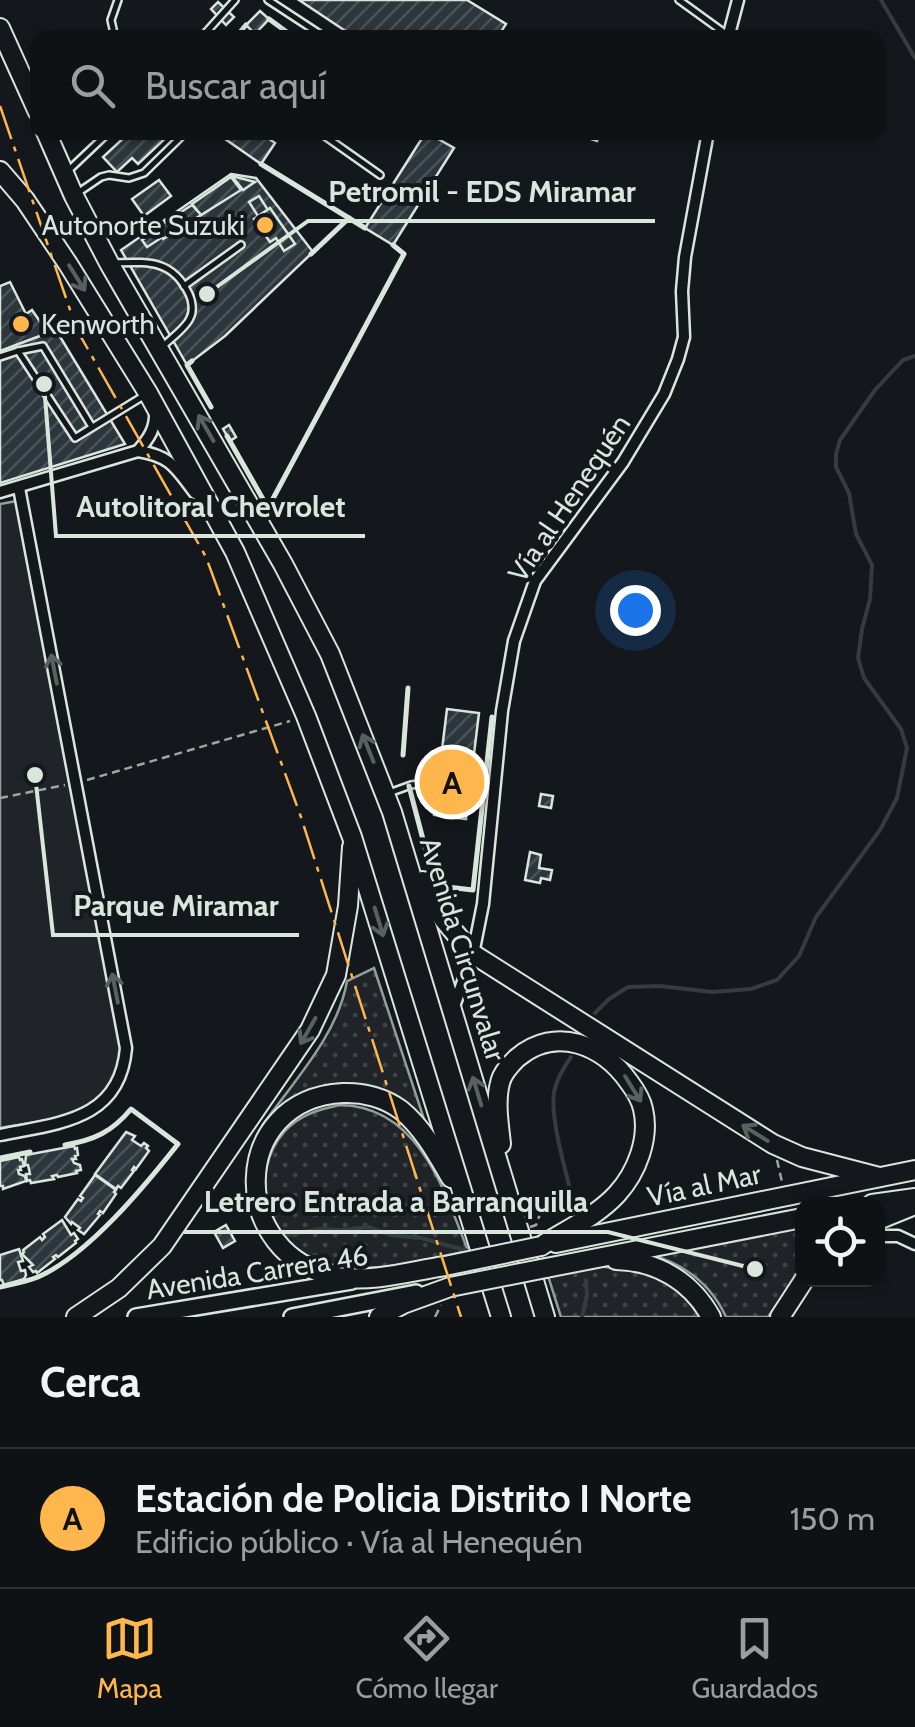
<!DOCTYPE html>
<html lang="es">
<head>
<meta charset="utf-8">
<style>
	body { margin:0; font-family:Cabin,sans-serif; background:#1d2022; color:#f1f3f6 }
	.controls { position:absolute; right:30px; bottom:30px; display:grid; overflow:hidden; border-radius:20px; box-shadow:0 2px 8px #0004 }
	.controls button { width:90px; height:90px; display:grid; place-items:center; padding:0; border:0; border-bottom:2px solid #2f3234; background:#0f1215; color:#f1f3f6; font:50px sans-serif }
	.you { position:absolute; left:635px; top:610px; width:35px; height:35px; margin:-25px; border:8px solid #fff; border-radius:50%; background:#1a73e8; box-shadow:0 0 0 15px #1a73e833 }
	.badge { display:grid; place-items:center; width:65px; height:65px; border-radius:50%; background:#ffb74d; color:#111; font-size:32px; font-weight:700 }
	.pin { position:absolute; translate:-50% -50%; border:5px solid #fff; box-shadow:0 2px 10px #0006 }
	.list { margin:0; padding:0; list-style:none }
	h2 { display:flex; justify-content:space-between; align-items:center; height:130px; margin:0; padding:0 40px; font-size:42px }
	h2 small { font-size:32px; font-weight:400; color:#9b9ea0 }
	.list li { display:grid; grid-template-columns:65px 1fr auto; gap:30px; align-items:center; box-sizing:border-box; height:140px; padding:0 40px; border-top:2px solid #2f3234 }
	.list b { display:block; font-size:38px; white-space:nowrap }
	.list p { margin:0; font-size:32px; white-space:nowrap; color:#9b9ea0 }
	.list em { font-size:32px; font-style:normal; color:#9b9ea0 }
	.icon { flex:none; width:55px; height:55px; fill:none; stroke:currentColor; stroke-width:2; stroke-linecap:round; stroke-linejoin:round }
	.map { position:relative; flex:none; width:915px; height:1317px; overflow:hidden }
	.search { position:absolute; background:#0f1215; box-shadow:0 2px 8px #0004; left:30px; right:30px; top:30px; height:110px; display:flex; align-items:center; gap:25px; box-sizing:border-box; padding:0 35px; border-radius:20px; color:#9b9ea0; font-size:38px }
	.sheet { height:270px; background:#0f1215 }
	nav { display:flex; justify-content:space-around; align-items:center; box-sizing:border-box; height:140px; border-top:2px solid #2f3234; background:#0f1215; font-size:28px; color:#9b9ea0 }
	nav a { display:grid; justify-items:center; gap:5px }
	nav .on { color:#ffb74d }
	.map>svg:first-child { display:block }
</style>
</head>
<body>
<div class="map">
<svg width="915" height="1317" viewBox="0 0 915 1317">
	<defs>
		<pattern id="grass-dots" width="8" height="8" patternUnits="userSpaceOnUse" patternTransform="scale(2.5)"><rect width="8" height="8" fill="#202428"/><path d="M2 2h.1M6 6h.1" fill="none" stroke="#404447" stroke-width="1.8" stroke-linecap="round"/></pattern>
		<pattern id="building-hatch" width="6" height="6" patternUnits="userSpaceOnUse" patternTransform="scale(2.5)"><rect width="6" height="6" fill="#2c363c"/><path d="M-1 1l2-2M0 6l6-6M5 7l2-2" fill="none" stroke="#4a5358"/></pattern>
	</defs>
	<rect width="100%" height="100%" fill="#14181c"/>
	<g fill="url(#grass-dots)" stroke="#939e99" stroke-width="2.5">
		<path d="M 374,968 L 424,1119 C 388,1091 343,1069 300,1096 C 286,1104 274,1116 262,1126 C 293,1082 338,1035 347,981 Z"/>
		<path d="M 340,1105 C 419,1106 445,1192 468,1251 C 421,1260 369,1277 323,1262 C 267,1245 246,1175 285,1131 C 299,1115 320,1109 340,1105 Z"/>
		<path d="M 802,1223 L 802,1269 L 768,1317 L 726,1317 C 711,1284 684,1264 649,1254 Z"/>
		<polygon points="598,1266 646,1272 671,1281 705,1317 561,1317 548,1276"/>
	</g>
	<path fill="#202428" stroke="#939e99" stroke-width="2.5" d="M 17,501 L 122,1046 C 120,1057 119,1069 115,1078 C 98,1120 37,1121 0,1128 L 0,504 Z"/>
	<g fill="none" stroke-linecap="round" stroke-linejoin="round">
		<g stroke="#363b3e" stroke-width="4">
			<polyline points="881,0 915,58"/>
			<polyline points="595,1013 609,999 628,987 660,986 712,992 751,989 777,980 799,956 816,917 880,830 897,798 907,748 901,729 864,678 858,658 862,629 870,599 872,565 856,534 849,493 836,467 836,454 840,440 875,390 903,360 915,356"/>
			<path d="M 571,1057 C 563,1068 557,1079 554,1092 C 550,1118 565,1167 571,1194"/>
			<polyline points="282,1236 319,1229 343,1230 368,1227 391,1235 421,1238 468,1251"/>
			<polyline points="582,1317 587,1295 586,1280"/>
		</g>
	</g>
	<g fill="url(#building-hatch)" stroke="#d8e6dc" stroke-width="2.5">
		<polygon points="299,0 467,0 506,24 497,38 356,38"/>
		<polygon points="218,2 234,17 226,25 211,9"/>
		<polygon points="260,11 269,19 255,34 246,25"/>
		<polygon points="130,132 172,132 138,164 132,158 117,172 103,157"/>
		<polygon points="215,132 259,132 275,143 261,164"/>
		<polygon points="426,132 454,148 393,245 365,228"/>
		<polygon points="582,132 600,132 597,141 581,136"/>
		<polygon points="231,174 256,178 313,252 225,336 187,365 121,250"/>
		<polygon points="232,176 255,182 243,190"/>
		<polygon points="231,177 241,190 201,215 192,204"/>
		<polygon points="159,180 171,196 144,216 132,199"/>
		<polygon points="259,196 268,210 258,216 249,202"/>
		<polygon points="192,205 201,215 163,239 156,228"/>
		<polygon points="270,208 295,244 284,251 276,238 270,242 254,219"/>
		<polygon points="156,231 161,238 147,247 142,240"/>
		<polygon points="10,282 26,314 32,310 48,333 0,351 0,286"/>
		<polygon points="56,330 125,444 0,483 0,351"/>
		<polygon points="229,425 236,437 230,441 223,429"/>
		<polygon points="447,709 479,713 466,819 434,815"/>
		<polygon points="541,794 553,796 551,808 539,806"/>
		<polygon points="530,852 541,855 539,868 552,870 550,880 541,878 540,883 525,880"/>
		<polygon points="126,1132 135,1136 132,1140 141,1146 144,1143 148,1146 146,1148 149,1151 136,1169 134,1167 132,1170 134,1171 121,1188 118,1186 116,1189 95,1174"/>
		<polygon points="74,1146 75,1149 77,1148 78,1155 75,1156 76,1159 72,1159 74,1163 80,1165 81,1170 76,1171 77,1173 58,1177 57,1175 52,1176 54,1179 31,1183 30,1180 27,1181 26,1174 30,1174 28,1165 25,1165 26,1155"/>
		<polygon points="19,1157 20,1160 22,1159 24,1166 20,1167 21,1170 18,1170 19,1174 25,1176 26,1181 3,1189 3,1186 0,1186 0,1161"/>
		<polygon points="95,1175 116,1190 114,1192 116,1194 103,1213 100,1211 98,1214 100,1215 84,1234 78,1230 80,1228 72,1222 71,1224 65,1217 78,1199 81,1201 83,1198 80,1196"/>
		<polygon points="62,1220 71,1235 74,1233 78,1239 75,1241 76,1243 58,1257 56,1255 53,1257 55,1259 37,1273 36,1271 33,1272 29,1267 33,1265 22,1254 24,1252 23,1250 40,1237 42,1240 45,1237 43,1234"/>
		<polygon points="226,1225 235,1241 223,1248 214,1232"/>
		<polygon points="19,1249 23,1261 18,1262 21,1271 25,1270 26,1275 24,1279 4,1285 2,1280 0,1280 0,1255"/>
	</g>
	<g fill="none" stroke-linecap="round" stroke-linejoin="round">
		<defs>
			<g id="lane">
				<polyline points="268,0 326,38"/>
				<polyline points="679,0 726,34"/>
				<polyline points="115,38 111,20 118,0"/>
				<polyline points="201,38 235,0"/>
				<polyline points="319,132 380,175"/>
				<polyline points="70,169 109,132"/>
				<polyline points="76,194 101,177 109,175 129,178 144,173 186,132"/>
				<path d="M 114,263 C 148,262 172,259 189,294 C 192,300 194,311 190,318 C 186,328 170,339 162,347"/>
				<polyline points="184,286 241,245"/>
				<polyline points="0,357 18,351"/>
				<polyline points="92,427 43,346 18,351 75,438 145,395"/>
				<polyline points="389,793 411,785 432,782"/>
			</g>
			<g id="street">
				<polyline points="728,38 738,0"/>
				<path d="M 138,451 C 149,438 156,428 155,412"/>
				<path d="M 0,492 L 138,451 C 171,456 176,468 195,493"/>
				<polyline points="453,1009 473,954 483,904 502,711 514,641 535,581 623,462 664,394 678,359 684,337 682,291 685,257 708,132"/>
				<path d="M 0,1135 C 58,1123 120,1121 126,1048 L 19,488"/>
				<polyline points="878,1236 898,1236 915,1244"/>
			</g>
			<g id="primary">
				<polyline points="136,1317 352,1281"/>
				<polyline points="292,1317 416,1293"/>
			</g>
			<g id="highway">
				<polyline points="0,28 38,112"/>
				<polyline points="46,132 74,196 109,263 283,564 330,654 392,812 545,1317"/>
				<polyline points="0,171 25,200 68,264 148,393 235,552 306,716 352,837 501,1317"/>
				<polyline points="423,881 444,920 473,954 773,1144 802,1157 879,1177"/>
				<path d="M 501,1144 C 499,1125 495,1102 500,1083 C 502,1073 510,1065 517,1058 C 556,1025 603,1045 629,1082 C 635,1090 641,1099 643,1109 C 650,1138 637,1172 617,1194 C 597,1216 566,1230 541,1246"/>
				<polyline points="872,1204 915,1198"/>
				<polyline points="878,1220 910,1207"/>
				<polyline points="556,1243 915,1170"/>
				<path d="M 616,1260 C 657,1261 691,1281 711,1317"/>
				<path d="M 445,1266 C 411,1271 372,1283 338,1277 C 227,1257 228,1099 343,1093 C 363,1092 385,1098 401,1110 C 423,1128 437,1154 451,1178"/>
				<polyline points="546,1268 802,1218"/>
				<polyline points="76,1317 119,1288 162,1246 310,1030 336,975 348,906 352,847"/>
				<polyline points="379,1317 403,1304 450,1287"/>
				<polyline points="780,1317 804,1280"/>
			</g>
		</defs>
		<use href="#lane" stroke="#d8e6dc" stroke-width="10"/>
		<use href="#street" stroke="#d8e6dc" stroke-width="15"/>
		<use href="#primary" stroke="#d8e6dc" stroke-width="20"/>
		<use href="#highway" stroke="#d8e6dc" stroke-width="22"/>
		<g stroke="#9da8a2" stroke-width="2.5" stroke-dasharray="8 5" stroke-linecap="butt">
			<polyline points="87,780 290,721"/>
			<polyline points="0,798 65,785"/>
			<polyline points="777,1160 782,1182"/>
			<polyline points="530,1227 536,1225 540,1214 579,1206"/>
			<polyline points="435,1317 441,1305"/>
		</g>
		<use href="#lane" stroke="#14181c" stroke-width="5"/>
		<use href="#street" stroke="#14181c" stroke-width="10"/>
		<use href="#primary" stroke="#14181c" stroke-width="15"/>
		<use href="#highway" stroke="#14181c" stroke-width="18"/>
		<defs>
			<g id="highway-bridge">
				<polyline points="445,1266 541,1246"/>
				<polyline points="450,1287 546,1268"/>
			</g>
		</defs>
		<use href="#highway-bridge" stroke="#d8e6dc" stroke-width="22" stroke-linecap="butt"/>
		<use href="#highway-bridge" stroke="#14181c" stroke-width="18"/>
		<g stroke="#d8e6dc" stroke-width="5">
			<polyline points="269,19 295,38"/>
			<polyline points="235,38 246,25"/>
			<polyline points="261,164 365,228"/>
			<polyline points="311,254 349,218"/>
			<polyline points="192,361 187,365 211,407"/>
			<polyline points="227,436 268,508 404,254 393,245"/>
			<polyline points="403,755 408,688"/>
			<polyline points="409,786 432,874 439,886 473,890 492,717"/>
			<polyline points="0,1158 30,1152"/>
			<path d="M 0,1287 C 12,1284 26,1282 38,1277 C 88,1255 144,1187 178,1144 L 131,1109 C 112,1132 94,1140 65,1145"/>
		</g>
		<polyline stroke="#ffb74d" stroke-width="2.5" stroke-dasharray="35 8 5 8" stroke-linecap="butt" points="0,106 77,330 206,557 301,817 461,1317"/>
	</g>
	<defs><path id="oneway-shaft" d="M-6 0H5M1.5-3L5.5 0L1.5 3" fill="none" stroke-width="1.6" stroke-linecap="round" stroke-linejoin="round" transform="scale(2.5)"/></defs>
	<g stroke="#59605f">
		<use href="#oneway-shaft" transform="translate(77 278) rotate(58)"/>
		<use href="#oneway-shaft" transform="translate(206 428) rotate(-120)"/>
		<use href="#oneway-shaft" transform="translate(54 669) rotate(-101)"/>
		<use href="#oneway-shaft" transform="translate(368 748) rotate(-112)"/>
		<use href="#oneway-shaft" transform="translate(379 922) rotate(73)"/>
		<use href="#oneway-shaft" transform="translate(115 988) rotate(-101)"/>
		<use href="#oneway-shaft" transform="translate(308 1031) rotate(120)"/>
		<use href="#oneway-shaft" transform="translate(633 1089) rotate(58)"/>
		<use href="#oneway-shaft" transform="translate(477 1091) rotate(-107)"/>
		<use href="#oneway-shaft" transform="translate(755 1133) rotate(-148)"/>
	</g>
	<g fill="#ffb74d" stroke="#14181c" stroke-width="4">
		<circle cx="265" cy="225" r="10"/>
		<circle cx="21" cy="324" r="10"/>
	</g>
	<g text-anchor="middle" stroke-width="8" stroke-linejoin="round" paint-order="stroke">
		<g font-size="28" fill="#d8e6dc" stroke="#14181c" text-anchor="end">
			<text x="245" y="235">Autonorte Suzuki</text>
			<text x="41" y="334" text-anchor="start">Kenworth</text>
		</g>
		<g font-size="28" fill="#d8e6dc" stroke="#14181c">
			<text transform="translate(569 498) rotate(-56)" y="10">Vía al Henequén</text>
			<text transform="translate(463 949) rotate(73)" y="10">Avenida Circunvalar</text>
			<text transform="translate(704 1185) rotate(-12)" y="10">Vía al Mar</text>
			<text transform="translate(257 1272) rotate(-9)" y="10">Avenida Carrera 46</text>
		</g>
	</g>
	<path fill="none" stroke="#d8e6dc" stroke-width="4" d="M207 294L308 221H655M44 384L56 536H365M35 775L53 935H299M755 1269L608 1232H184"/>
	<g fill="#d8e6dc" stroke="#14181c" stroke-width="4">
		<circle cx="207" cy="294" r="10"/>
		<circle cx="44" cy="384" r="10"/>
		<circle cx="35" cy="775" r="10"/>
		<circle cx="755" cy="1269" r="10"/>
	</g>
	<g font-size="30" text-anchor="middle" font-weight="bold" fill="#d8e6dc" stroke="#14181c" stroke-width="8" stroke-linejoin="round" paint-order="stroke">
		<text x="482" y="202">Petromil - EDS Miramar</text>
		<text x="211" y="517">Autolitoral Chevrolet</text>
		<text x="176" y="916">Parque Miramar</text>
		<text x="396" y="1212">Letrero Entrada a Barranquilla</text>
	</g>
</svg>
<div class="controls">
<button><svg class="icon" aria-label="locate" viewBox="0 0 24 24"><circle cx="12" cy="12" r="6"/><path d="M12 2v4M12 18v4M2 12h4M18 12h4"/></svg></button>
</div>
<div class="you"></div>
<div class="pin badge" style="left:452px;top:782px">A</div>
<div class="search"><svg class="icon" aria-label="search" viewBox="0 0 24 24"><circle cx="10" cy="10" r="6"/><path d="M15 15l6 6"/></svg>Buscar aquí</div>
</div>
<section class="sheet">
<h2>Cerca<small></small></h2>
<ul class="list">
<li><span class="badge">A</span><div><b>Estación de Policia Distrito I Norte</b><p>Edificio público · Vía al Henequén</p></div><em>150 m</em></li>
</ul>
</section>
<nav>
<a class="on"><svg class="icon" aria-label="map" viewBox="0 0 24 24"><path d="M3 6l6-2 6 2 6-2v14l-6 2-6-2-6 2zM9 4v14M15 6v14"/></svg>Mapa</a>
<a><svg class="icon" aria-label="directions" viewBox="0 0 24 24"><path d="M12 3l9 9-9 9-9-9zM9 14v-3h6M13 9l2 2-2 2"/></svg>Cómo llegar</a>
<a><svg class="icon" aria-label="saved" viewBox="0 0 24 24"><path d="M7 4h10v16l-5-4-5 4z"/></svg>Guardados</a>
</nav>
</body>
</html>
